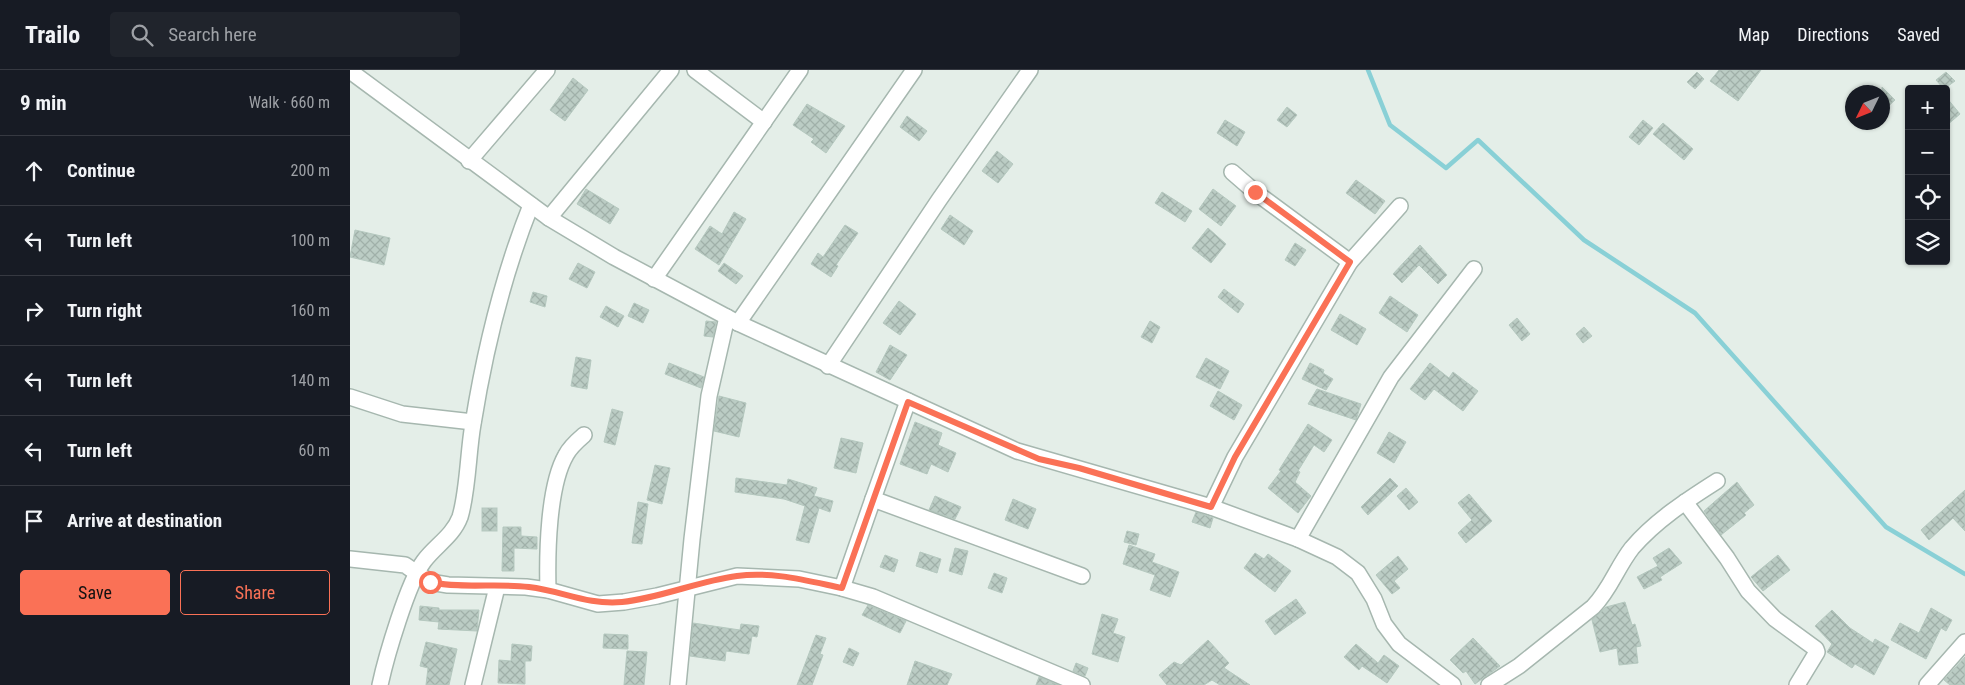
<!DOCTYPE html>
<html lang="en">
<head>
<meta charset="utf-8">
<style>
	body { margin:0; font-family:"Roboto Condensed",sans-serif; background:#20242c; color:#f1f3f6 }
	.controls { position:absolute; right:15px; top:15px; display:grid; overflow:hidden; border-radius:5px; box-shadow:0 1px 4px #0004 }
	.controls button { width:45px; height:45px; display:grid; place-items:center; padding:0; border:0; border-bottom:1px solid #363941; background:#171b24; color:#f1f3f6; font:25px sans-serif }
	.compass { position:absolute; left:1495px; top:15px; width:45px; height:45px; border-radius:50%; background:#171b24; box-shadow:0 1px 4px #0004; rotate:227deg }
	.stop { position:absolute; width:15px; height:15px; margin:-11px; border:4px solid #fa7156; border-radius:50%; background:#fff }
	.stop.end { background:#fa7156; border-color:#fff; box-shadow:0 1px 5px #0008 }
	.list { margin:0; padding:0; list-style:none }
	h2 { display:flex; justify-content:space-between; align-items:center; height:65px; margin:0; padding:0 20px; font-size:21px }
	h2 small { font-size:16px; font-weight:400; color:#9ea1a6 }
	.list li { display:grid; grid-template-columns:32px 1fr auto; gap:15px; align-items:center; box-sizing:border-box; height:70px; padding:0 20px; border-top:1px solid #363941 }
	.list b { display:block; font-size:19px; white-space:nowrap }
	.list em { font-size:16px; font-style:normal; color:#9ea1a6 }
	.actions { display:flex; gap:10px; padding:15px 20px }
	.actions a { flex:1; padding:11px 0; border:1px solid #fa7156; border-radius:5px; text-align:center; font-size:18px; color:#fa7156 }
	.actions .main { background:#fa7156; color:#111 }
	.icon { flex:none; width:28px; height:28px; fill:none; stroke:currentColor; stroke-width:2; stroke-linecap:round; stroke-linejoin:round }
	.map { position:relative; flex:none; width:1615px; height:615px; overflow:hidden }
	header { display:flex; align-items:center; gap:30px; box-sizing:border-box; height:70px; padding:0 25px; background:#171b24; border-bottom:1px solid #363941 }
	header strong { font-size:24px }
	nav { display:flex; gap:28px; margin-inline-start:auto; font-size:18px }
	.search { width:350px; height:45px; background:#20242c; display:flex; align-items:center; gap:12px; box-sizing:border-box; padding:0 18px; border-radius:5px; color:#9ea1a6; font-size:19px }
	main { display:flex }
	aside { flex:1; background:#171b24 }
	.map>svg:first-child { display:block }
</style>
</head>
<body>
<header>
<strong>Trailo</strong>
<div class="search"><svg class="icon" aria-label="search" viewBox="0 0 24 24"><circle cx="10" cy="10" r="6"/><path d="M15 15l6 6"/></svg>Search here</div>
<nav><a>Map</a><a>Directions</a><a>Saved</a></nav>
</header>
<main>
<aside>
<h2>9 min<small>Walk · 660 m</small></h2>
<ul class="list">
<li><svg class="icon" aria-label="ahead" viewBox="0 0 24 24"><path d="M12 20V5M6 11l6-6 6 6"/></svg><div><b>Continue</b></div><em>200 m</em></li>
<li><svg class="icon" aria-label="left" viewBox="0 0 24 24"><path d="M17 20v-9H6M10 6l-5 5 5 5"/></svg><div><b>Turn left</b></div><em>100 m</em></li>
<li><svg class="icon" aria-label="right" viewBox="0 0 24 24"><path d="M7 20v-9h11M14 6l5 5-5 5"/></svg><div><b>Turn right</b></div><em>160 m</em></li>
<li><svg class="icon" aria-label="left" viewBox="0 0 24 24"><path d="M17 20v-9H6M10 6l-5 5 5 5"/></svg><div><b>Turn left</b></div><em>140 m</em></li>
<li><svg class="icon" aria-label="left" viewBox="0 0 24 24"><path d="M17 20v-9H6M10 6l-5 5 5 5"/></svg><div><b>Turn left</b></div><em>60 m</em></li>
<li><svg class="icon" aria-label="arrive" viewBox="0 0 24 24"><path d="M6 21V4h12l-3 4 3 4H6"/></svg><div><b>Arrive at destination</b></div></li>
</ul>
<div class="actions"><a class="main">Save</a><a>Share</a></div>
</aside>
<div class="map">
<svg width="1615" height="615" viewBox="0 0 1615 615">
	<defs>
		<pattern id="building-cross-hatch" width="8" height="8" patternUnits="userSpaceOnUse" patternTransform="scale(1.25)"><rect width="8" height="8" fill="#bbccc4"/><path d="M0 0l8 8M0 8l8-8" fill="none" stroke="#a0b0a9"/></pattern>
	</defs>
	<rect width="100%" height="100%" fill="#e4eee8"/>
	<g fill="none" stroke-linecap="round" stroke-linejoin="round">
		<polyline stroke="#89d0d6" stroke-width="4.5" points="1018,0 1040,55 1096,98 1128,70 1234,170 1345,243 1536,457 1615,504"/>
	</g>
	<g fill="url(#building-cross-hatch)" stroke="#b5c8bf">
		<polygon points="1369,0 1411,0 1388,31 1360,11"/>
		<polygon points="1347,2 1354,9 1345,19 1337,12"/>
		<polygon points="1596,2 1605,11 1594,19 1586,10"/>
		<polygon points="223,8 238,20 215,51 200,40"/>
		<polygon points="1532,17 1545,30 1532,42"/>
		<polygon points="1596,27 1610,44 1596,56"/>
		<polygon points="457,34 495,56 476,83 461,72 464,69 443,55"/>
		<polygon points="937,37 947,45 937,57 927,50"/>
		<polygon points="557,46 577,61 569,71 550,57"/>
		<polygon points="875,50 895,62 887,76 867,63"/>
		<polygon points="1293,50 1303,58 1289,75 1279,67"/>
		<polygon points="1313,53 1343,79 1334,90 1303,64"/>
		<polygon points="647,81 663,94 648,113 632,101"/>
		<polygon points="1006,110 1035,131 1025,144 996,123"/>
		<polygon points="236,119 269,139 260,154 227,134"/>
		<polygon points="863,119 886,136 871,156 849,139"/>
		<polygon points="812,122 842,141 835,152 805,133"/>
		<polygon points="384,142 396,149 369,195 345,179 360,156 372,164"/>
		<polygon points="600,145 623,161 614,175 591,159"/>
		<polygon points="495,155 508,163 486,195 488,196 481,207 461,194 468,183 473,187"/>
		<polygon points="858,158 876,174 861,193 842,178"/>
		<polygon points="5,160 40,168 34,195 0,187"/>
		<polygon points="945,173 956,180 945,196 935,190"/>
		<polygon points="1070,175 1097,205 1088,214 1069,195 1052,213 1043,204"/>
		<polygon points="228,193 245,202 237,218 219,209"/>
		<polygon points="374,193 393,206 386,214 368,201"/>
		<polygon points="874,219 894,234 888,243 868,227"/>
		<polygon points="183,222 197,226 195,237 180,232"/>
		<polygon points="1040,226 1068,245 1057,262 1029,243"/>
		<polygon points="549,231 566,244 550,265 533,253"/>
		<polygon points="284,233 299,240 293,253 278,246"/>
		<polygon points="256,236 274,246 268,257 250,247"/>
		<polygon points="990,244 1016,259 1007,275 981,260"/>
		<polygon points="1167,248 1180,264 1172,271 1159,255"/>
		<polygon points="356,251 366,252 363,267 354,266"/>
		<polygon points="800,251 810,257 802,273 791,267"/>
		<polygon points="1234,257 1242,266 1233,273 1226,264"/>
		<polygon points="540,275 557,285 540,310 526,302"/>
		<polygon points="226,287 241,290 237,319 221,316"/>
		<polygon points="856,288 879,301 870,319 846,307"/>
		<polygon points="319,293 354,307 351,318 315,304"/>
		<polygon points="960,293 974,300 973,303 983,309 976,320 952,309"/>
		<polygon points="1080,293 1099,308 1103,302 1128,321 1113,341 1084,319 1075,330 1060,319"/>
		<polygon points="967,319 1011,334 1006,350 958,334"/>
		<polygon points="868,321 892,335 884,350 860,336"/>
		<polygon points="369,326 396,333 389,367 364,361"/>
		<polygon points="262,339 273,342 265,375 254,372"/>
		<polygon points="565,352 592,363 588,375 606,383 598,402 581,394 577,404 550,394"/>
		<polygon points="958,354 982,370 974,382 964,375 948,401 950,402 945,412 961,426 948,443 918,418 931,401 929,400"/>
		<polygon points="1039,362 1056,372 1044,393 1027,383"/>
		<polygon points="491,368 513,373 506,403 484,398"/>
		<polygon points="305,395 320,398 312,434 297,430"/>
		<polygon points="386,408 437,415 438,409 467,418 464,426 483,431 480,442 469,438 459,473 446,470 455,436 434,429 385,422"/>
		<polygon points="1040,408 1048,416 1018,445 1011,437"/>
		<polygon points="1387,412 1404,435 1394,443 1396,445 1371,465 1354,441"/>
		<polygon points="1056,418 1068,432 1059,440 1047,426"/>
		<polygon points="1615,420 1615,461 1603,448 1579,470 1571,460"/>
		<polygon points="1119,424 1142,451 1116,473 1108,463 1122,450 1108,433"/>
		<polygon points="585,426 611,437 605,449 579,440"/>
		<polygon points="663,429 686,439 678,459 655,450"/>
		<polygon points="288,432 298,434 292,474 282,473"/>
		<rect x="132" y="438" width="15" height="23"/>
		<polygon points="846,442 863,448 860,458 842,452"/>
		<polygon points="153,457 171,457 171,466 187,467 187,479 164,478 164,501 152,501"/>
		<polygon points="777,461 789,464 786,475 774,472"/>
		<polygon points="779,475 805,484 802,492 829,502 820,527 800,520 805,505 773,494"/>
		<polygon points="605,478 618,481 612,505 599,501"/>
		<polygon points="1319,478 1332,493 1310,507 1312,510 1294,519 1287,507 1308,496 1303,488"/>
		<polygon points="570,482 591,489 587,503 566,496"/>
		<polygon points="905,483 914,489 918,484 941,501 925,522 894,498"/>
		<polygon points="535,485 548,490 544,502 530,497"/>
		<polygon points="1428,485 1440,500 1413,521 1401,507"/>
		<polygon points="1048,486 1058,499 1044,511 1050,518 1042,524 1026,505"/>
		<polygon points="644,503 657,508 652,523 638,518"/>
		<polygon points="946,529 956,543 925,565 915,551"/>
		<polygon points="1275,532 1282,555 1285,554 1291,576 1286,577 1288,593 1269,595 1267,578 1250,582 1242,550 1256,537"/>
		<polygon points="518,535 556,551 550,563 512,545"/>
		<polygon points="70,536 89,538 89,540 129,540 127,561 88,559 89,552 69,550"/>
		<polygon points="1581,538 1602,550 1596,561 1591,558 1576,589 1541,570 1550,553 1569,563"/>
		<polygon points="1482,540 1500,558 1523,573 1525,569 1539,577 1524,605 1505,594 1502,598 1477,582 1482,574 1465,556"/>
		<polygon points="752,544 768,549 763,563 775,567 768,592 742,584"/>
		<polygon points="343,553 390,560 391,554 409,556 407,567 402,566 399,584 376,581 375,591 340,586"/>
		<polygon points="254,564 278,565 278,579 253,578"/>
		<polygon points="466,565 476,568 470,584 473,585 462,615 447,615"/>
		<polygon points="1123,568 1150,596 1125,614 1116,601 1113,603 1100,590"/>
		<polygon points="858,570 879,593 874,598 900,615 870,615 862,610 854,615 817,615 809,605 824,592 831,595"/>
		<polygon points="76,572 107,579 99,615 76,615 78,598 70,596"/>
		<polygon points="162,574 182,576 181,591 175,591 175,614 148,613 149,590 161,591"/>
		<polygon points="1006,574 1028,593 1034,585 1049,596 1037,613 1012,596 1009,600 994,587"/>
		<polygon points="499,578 509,583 503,596 493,592"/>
		<polygon points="277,581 297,582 294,615 274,615"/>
		<polygon points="1615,587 1615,615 1600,615 1594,610"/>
		<polygon points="565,591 602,604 597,615 557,615"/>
		<polygon points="726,593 738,598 735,606 723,601"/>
		<polygon points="689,607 708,615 686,615"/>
	</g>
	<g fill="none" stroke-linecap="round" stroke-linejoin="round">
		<defs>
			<g id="minor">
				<polyline points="345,0 414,52"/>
				<polyline points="0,1 199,148 264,187 388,253 667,381 861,437 948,469 987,487 1008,503 1024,529 1034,554 1049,574 1103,615"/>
				<polyline points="119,91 197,0"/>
				<polyline points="882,102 905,122 1000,192"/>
				<polyline points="199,148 321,0"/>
				<polyline points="304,209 450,0"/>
				<polyline points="388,253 564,0"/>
				<polyline points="478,296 589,130 680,0"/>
				<polyline points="0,327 52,344 123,352"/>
				<polyline points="523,429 558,331"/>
				<polyline points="1335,432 1377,488 1398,521 1425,549 1466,579 1467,582 1447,615"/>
				<polyline points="861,437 885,387 1000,192 1050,136"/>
				<polyline points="948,469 1041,307 1124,199"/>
				<polyline points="0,489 55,495 80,512 98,515 176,517 198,520 248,534 274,532 307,526 387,506 449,509 492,518 523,527 732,615"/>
				<polyline points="492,518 523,429 732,506"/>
				<path d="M 198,520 C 197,484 198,416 216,385 C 220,377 227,371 234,365"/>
				<path d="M 30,615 C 36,587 58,512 74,491 C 85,476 103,466 110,447 C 118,421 118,382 123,354 C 135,279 153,205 181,135"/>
				<polyline points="123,615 147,517"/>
				<polyline points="328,615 342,469 359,326 377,247"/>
				<path d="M 1139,615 L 1169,596 L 1243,537 C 1260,520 1267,497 1282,478 C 1305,451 1337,430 1367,411"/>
				<polyline points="1577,615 1615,572"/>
			</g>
		</defs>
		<use href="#minor" stroke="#a6b7af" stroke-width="18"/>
		<use href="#minor" stroke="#fff" stroke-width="15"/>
	</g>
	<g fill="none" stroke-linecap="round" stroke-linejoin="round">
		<path stroke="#fa7156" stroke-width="6" d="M 80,512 C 113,519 146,513 179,517 C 213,521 236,535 272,532 C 311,528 348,511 387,506 C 422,501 458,511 492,518 L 558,332 L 689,389 L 729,398 L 861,437 L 885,387 L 1000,192 L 905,122"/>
	</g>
</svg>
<div class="controls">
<button>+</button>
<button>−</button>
<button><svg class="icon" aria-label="locate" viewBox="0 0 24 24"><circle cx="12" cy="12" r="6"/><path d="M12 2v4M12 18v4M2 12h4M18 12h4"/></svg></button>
<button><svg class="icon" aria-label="layers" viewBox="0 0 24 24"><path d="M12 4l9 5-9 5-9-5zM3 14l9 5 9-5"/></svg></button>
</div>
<svg class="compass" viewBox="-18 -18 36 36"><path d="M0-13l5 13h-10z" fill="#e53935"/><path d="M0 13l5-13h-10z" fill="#9ea1a6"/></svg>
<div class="stop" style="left:80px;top:512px"></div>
<div class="stop end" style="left:905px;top:122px"></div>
</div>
</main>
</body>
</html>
